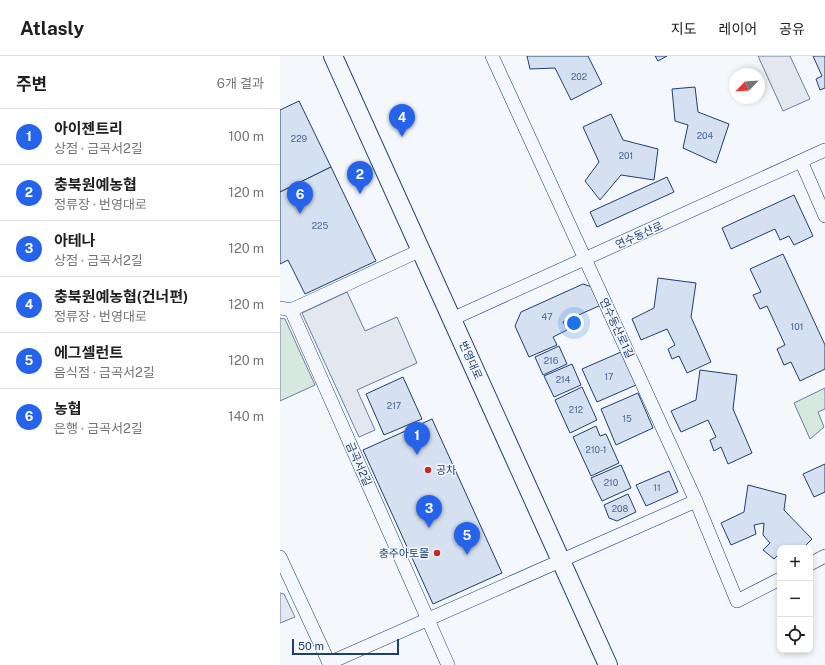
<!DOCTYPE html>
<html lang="ko">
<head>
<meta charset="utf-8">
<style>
	body { margin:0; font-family:"Public Sans","Noto Sans KR",sans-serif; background:#f6f6f6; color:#202124 }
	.controls { position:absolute; right:12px; bottom:12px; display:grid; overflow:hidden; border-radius:8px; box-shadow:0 2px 6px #0003 }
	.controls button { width:36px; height:36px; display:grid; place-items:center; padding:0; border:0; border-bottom:1px solid #e0e0e0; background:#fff; color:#202124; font:20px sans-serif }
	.compass { position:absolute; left:449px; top:12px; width:36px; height:36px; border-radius:50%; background:#fff; box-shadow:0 2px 6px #0003; rotate:245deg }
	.scale { position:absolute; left:12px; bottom:10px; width:107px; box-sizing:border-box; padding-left:4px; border:2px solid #1d3f73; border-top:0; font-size:11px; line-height:14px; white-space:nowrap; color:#1d3f73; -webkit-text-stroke:3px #f4f7fb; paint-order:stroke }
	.you { position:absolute; left:294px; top:267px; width:14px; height:14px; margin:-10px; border:3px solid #fff; border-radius:50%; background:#1a73e8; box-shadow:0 0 0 6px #1a73e833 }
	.badge { display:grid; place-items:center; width:26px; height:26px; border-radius:50%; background:#2563eb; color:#fff; font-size:13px; font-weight:700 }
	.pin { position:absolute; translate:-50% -33px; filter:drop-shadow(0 1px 2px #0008) }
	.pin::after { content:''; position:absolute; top:21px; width:14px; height:12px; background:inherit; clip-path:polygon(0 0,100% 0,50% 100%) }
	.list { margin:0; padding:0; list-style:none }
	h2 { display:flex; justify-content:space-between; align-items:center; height:52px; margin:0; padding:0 16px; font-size:17px }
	h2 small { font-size:13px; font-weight:400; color:#757577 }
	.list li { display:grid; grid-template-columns:26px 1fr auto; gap:12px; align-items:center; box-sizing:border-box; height:56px; padding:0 16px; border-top:1px solid #e0e0e0 }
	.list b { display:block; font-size:15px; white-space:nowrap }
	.list p { margin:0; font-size:13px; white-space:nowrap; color:#757577 }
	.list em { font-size:13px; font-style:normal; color:#757577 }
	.icon { flex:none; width:22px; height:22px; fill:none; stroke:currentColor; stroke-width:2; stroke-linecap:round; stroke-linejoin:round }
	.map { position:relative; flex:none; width:545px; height:609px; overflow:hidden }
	header { display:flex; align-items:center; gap:24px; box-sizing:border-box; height:56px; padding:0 20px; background:#fff; border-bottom:1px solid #e0e0e0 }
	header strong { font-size:19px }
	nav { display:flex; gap:22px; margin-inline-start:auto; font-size:14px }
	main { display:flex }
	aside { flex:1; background:#fff }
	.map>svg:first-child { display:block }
</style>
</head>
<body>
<header>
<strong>Atlasly</strong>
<nav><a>지도</a><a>레이어</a><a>공유</a></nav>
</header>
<main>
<aside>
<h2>주변<small>6개 결과</small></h2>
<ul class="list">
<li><span class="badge">1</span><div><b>아이젠트리</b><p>상점 · 금곡서2길</p></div><em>100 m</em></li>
<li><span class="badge">2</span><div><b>충북원예농협</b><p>정류장 · 번영대로</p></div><em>120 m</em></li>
<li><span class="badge">3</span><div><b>아테나</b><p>상점 · 금곡서2길</p></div><em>120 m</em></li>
<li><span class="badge">4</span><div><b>충북원예농협(건너편)</b><p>정류장 · 번영대로</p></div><em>120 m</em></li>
<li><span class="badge">5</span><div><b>에그셀런트</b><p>음식점 · 금곡서2길</p></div><em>120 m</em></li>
<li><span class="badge">6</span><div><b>농협</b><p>은행 · 금곡서2길</p></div><em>140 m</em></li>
</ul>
</aside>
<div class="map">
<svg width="545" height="609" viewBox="0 0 545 609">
	<rect width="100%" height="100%" fill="#f4f7fb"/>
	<g fill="#d7e8df" stroke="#687fa3">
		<polygon points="0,262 5,263 35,329 0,345"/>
		<polygon points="545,332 545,353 538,356 544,371 530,383 514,347"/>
	</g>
	<g fill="#e3e8f0" stroke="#687fa3">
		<polygon points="478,0 510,0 530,43 503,55"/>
		<polygon points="67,236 85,275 117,261 137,307 77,334 95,374 79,381 22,257"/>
		<polygon points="0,537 4,538 15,561 0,567"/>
	</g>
	<g fill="#d5e0f0" stroke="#1d3f73">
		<polygon points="247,0 308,0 322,28 291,44 275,12 250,13"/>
		<polygon points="375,0 387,0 378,5"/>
		<polygon points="533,0 545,0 545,32 540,34 536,23 542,20"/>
		<polygon points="415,31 418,56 449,68 436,107 403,92 408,69 395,65 392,33"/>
		<polygon points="19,45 51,111 0,136 0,54"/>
		<polygon points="331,58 343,84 378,93 374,124 341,119 320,144 305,125 319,106 303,71"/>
		<polygon points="51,111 96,205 25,238 8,204 0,208 0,136"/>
		<polygon points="387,121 394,136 317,171 310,156"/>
		<polygon points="514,139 533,180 514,189 509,180 500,184 495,173 451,193 442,172"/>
		<polygon points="503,198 545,289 545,313 520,325 511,306 504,309 497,293 505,289 487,250 480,253 473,239 481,236 470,213"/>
		<polygon points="378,222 416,227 411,261 431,306 407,317 399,300 392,303 388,293 395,289 387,273 361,284 352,263 374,252"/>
		<polygon points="303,228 312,231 321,249 283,266 287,274 273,281 277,289 249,301 235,270 241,256"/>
		<polygon points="279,290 287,308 263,319 255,301"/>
		<polygon points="341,296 356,329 317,346 302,313"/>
		<polygon points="292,308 301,329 274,341 264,320"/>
		<polygon points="420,314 457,319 453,353 472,397 448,408 441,391 434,395 430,384 436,381 428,364 401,376 391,355 416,344"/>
		<polygon points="123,321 142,363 104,379 86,338"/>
		<polygon points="302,331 317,364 290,377 275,344"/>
		<polygon points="358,337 373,372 336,389 321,353"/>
		<polygon points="152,363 222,517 153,548 83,394"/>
		<polygon points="316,370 320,380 326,378 339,407 311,420 293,381"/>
		<polygon points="545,408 545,436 534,441 523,418"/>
		<polygon points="341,409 351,432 322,445 311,422"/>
		<polygon points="389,415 398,436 366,450 356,429"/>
		<polygon points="468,429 506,439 504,454 532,483 523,492 500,492 500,497 494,503 483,494 490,487 483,479 484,467 474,469 476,478 451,489 441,467 464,456"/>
		<polygon points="348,438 356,456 337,465 329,462 324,449"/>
	</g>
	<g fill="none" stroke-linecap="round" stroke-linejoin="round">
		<defs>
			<g id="street">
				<polyline points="212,0 416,445 457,545 500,523"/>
				<polyline points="521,105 545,160"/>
				<polyline points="0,252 11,254 141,194"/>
				<polyline points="11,254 168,609"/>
				<polyline points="172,263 545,94"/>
				<polyline points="0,501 50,609"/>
				<polyline points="530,508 545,500"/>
				<polyline points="49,607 416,445"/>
			</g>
			<polyline id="secondary" points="53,0 328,609"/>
		</defs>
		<use href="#street" stroke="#1d3f73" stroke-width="14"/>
		<use href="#secondary" stroke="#1d3f73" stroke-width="20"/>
		<use href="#street" stroke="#f4f7fb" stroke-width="13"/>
		<use href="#secondary" stroke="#f4f7fb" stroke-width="18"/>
	</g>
	<g fill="#c62828" stroke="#f4f7fb" stroke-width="1.5">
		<circle cx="148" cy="414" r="4"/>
		<circle cx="157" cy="497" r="4"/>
	</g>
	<g text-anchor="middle" stroke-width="3" stroke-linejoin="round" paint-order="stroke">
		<g font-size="9" fill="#4b6792">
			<text x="299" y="24">202</text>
			<text x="425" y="83">204</text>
			<text x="19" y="86">229</text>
			<text x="346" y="103">201</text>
			<text x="40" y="173">225</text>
			<text x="267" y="264">47</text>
			<text x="517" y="274">101</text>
			<text x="271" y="308">216</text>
			<text x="329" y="324">17</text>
			<text x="283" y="327">214</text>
			<text x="114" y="353">217</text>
			<text x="296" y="357">212</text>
			<text x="347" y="366">15</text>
			<text x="316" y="397">210-1</text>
			<text x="331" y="430">210</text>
			<text x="377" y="435">11</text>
			<text x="340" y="456">208</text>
		</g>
		<g font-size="11" fill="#1d3f73" stroke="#f4f7fb">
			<text transform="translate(359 179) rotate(-24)" y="4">연수동산로</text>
			<text transform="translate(337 272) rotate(65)" y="4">연수동산로1길</text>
			<text transform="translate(191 304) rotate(66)" y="4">번영대로</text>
			<text transform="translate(79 408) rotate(66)" y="4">금곡서2길</text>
		</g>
		<g font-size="11" fill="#1d3f73" stroke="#f4f7fb" text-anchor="start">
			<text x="156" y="418">공차</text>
			<text x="149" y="501" text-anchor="end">충주아토몰</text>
		</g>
	</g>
</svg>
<div class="controls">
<button>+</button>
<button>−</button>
<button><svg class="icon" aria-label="locate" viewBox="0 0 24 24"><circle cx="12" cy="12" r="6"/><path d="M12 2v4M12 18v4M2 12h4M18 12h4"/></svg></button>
</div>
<svg class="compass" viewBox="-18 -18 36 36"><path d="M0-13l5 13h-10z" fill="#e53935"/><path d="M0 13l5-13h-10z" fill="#757577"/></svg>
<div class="scale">50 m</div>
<div class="you"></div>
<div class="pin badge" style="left:137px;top:399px">1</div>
<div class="pin badge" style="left:80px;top:138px">2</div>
<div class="pin badge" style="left:149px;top:472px">3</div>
<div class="pin badge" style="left:122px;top:81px">4</div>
<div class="pin badge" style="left:187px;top:499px">5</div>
<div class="pin badge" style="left:20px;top:158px">6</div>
</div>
</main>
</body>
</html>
